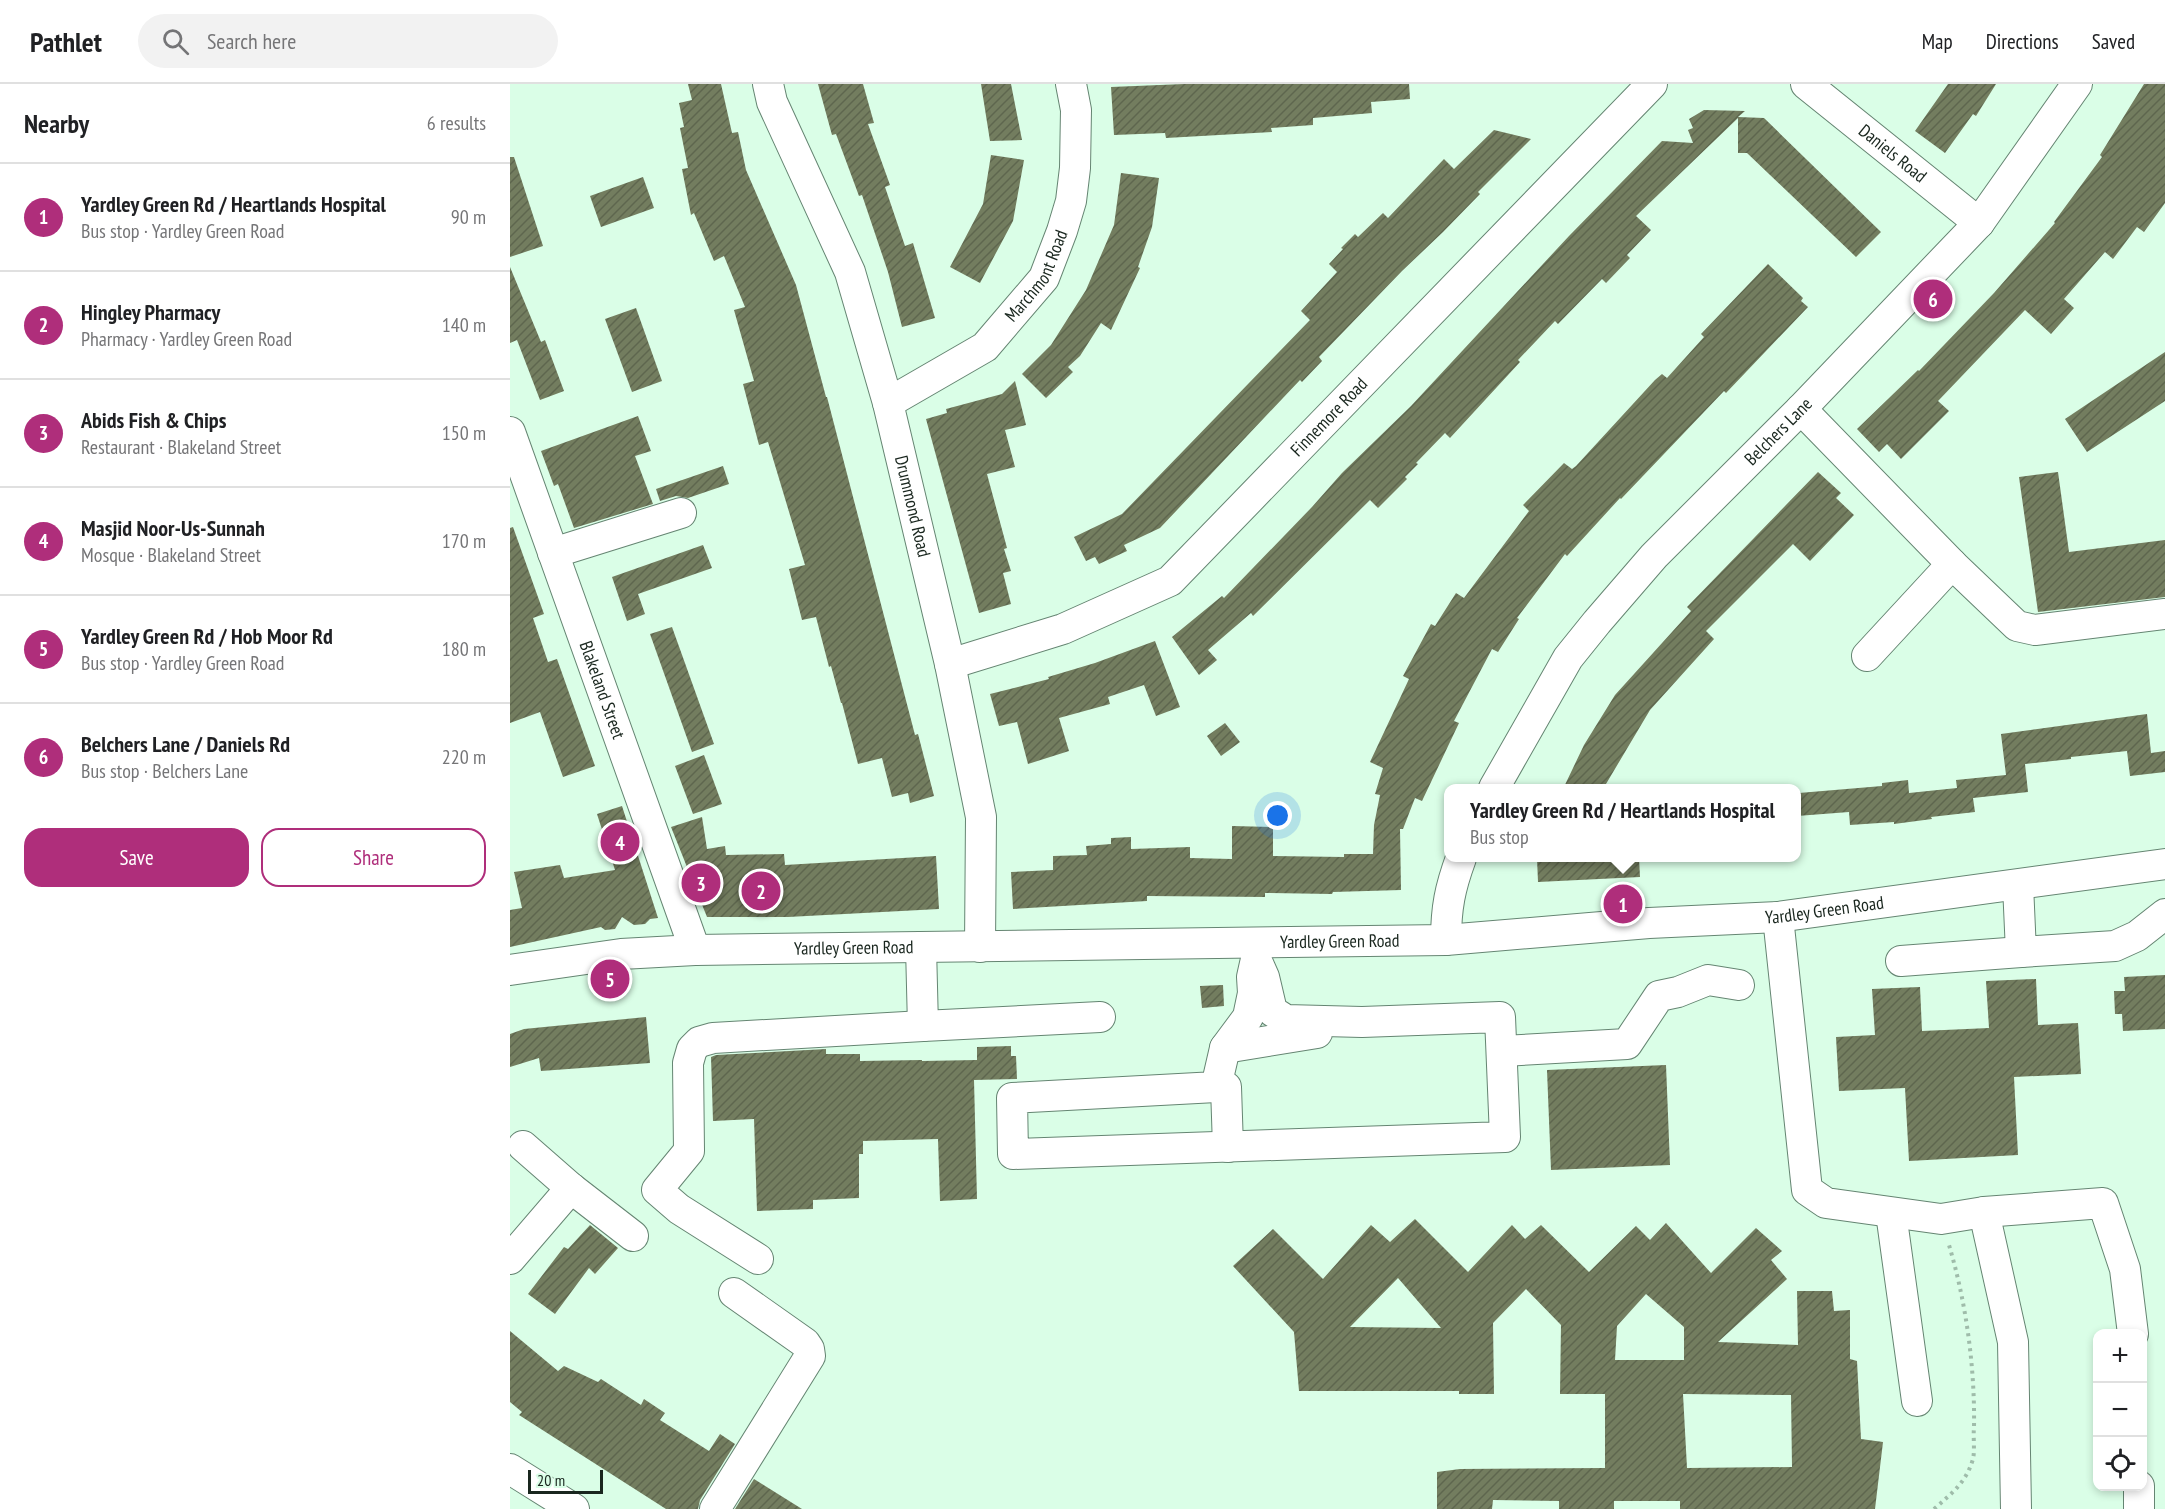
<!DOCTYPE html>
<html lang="en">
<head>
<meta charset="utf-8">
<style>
	body { margin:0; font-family:"PT Sans Narrow",sans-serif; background:#f2f2f2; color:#202124 }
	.controls { position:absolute; right:18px; bottom:18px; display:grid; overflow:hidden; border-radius:12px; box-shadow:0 3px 9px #0003 }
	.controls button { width:54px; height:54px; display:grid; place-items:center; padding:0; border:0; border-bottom:2px solid #e0e0e0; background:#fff; color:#202124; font:30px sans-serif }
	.scale { position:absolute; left:18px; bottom:15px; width:75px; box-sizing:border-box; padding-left:6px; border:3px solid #19261e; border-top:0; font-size:16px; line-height:21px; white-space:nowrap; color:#19261e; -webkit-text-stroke:4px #dafee7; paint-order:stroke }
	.you { position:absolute; left:768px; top:732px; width:21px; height:21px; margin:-15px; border:4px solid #fff; border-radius:50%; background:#1a73e8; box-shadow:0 0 0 9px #1a73e833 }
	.badge { display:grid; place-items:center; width:39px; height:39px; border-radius:50%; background:#af2e7b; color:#fff; font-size:20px; font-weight:700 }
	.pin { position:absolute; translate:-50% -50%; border:3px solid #fff; box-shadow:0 2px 6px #0006 }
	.popup { position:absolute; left:934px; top:700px; width:357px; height:78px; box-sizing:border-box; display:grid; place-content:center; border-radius:12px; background:#fff; filter:drop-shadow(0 2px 4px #0005); font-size:20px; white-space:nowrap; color:#757577 }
	.popup b { font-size:22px; color:#202124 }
	.popup::after { content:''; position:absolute; left:50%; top:100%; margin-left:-12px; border:12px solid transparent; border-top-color:#fff }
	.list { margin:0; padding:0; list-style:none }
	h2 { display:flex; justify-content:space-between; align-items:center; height:78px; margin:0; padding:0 24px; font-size:26px }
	h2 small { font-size:20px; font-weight:400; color:#757577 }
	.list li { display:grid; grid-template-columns:39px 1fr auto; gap:18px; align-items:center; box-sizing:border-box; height:108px; padding:0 24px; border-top:2px solid #e0e0e0 }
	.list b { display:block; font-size:22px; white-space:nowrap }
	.list p { margin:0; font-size:20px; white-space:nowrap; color:#757577 }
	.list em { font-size:20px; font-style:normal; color:#757577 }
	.actions { display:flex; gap:12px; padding:18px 24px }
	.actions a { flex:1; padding:14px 0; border:2px solid #af2e7b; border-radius:18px; text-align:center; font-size:21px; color:#af2e7b }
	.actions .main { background:#af2e7b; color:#fff }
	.icon { flex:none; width:33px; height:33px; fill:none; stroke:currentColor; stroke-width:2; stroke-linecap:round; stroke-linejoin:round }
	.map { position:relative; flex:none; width:1655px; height:1425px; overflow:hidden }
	header { display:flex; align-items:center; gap:36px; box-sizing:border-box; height:84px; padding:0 30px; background:#fff; border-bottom:2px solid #e0e0e0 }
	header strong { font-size:28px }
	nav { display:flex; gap:33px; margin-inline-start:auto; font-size:21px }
	.search { width:420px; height:54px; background:#f2f2f2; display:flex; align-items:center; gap:15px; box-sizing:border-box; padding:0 21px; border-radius:33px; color:#757577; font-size:22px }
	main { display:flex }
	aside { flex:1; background:#fff }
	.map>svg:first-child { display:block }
</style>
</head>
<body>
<header>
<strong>Pathlet</strong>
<div class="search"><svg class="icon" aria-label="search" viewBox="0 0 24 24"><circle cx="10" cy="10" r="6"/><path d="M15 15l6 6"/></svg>Search here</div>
<nav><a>Map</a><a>Directions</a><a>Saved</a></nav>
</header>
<main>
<aside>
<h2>Nearby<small>6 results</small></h2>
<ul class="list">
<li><span class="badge">1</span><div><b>Yardley Green Rd / Heartlands Hospital</b><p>Bus stop · Yardley Green Road</p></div><em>90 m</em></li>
<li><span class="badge">2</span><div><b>Hingley Pharmacy</b><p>Pharmacy · Yardley Green Road</p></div><em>140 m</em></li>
<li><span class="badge">3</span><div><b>Abids Fish &amp; Chips</b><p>Restaurant · Blakeland Street</p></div><em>150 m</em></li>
<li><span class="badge">4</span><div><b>Masjid Noor-Us-Sunnah</b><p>Mosque · Blakeland Street</p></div><em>170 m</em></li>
<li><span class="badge">5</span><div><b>Yardley Green Rd / Hob Moor Rd</b><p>Bus stop · Yardley Green Road</p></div><em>180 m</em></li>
<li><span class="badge">6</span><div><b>Belchers Lane / Daniels Rd</b><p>Bus stop · Belchers Lane</p></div><em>220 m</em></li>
</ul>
<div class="actions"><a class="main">Save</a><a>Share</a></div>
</aside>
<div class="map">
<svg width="1655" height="1425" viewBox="0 0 1655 1425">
	<defs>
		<pattern id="building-hatch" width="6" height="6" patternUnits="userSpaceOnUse" patternTransform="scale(1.5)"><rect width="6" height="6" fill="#737d5f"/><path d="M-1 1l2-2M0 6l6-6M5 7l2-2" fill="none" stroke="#5e664e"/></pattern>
	</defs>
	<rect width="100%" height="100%" fill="#dafee7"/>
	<g fill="url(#building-hatch)" fill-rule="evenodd">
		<polygon points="178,0 211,0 222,49 228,48 236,86 286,201 316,313 317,313 405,651 408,650 424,712 400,719 398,709 382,713 372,674 348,680 332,619 331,619 321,582 319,583 306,533 292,536 279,485 295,481 258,358 249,361 233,300 244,297 224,226 235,223 214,172 204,177 184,129 181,131 172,85 178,84 170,44 174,43 169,19 182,16"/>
		<polygon points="308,0 353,0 364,39 358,40 380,101 375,103 395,162 403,159 425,234 392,243 378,188 352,111 349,112 326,50 322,51"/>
		<polygon points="471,0 501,0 512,56 480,57"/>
		<polygon points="674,0 899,0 900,15 861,18 862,29 803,34 803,41 761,44 762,48 656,54 655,49 604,51 601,3"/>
		<polygon points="1438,0 1486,0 1466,32 1463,30 1435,69 1405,47"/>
		<polygon points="1634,0 1655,0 1655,119 1634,148 1627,143 1603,175 1595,168 1554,215 1564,224 1541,250 1515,226 1428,317 1439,327 1391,375 1377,360 1369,368 1347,345 1408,286 1409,287 1484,209 1545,139 1544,138 1592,73 1590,71"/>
		<polygon points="1194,26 1235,27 1228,33 1254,34 1371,148 1346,173 1237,69 1228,69 1228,34 1126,132 1141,146 1117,171 1120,174 1096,199 1092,195 1048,240 1045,237 1008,276 1010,278 940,354 935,349 906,379 908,380 895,393 897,395 868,424 860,416 743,532 741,529 698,566 707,576 689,591 662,553 712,512 714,514 802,423 832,389 901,322 1059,152 1152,57 1183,59 1178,46 1183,44 1179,35"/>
		<polygon points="984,46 1021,55 968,108 970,110 933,148 892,187 809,273 812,277 792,298 790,296 650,444 614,461 617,467 589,480 585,473 576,477 564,453 612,430 800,236 791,227 827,188 819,180 833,165 831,164 845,150 848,153 873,129 878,134 934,75 944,85"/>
		<polygon points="481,71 514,76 503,137 470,199 440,183 473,120"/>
		<polygon points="0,73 4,73 33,162 0,173"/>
		<polygon points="611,89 649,94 642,143 628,183 630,184 601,246 591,239 570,272 558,283 563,288 536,314 512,290 541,261 576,206 604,141"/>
		<polygon points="133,93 144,124 91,143 80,112"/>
		<polygon points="1258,180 1293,214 1291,217 1298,223 1216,309 1214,307 1111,415 1110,414 1057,472 1055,470 1007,534 1009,535 988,568 982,565 944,637 949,639 912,717 905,714 893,745 890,745 891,806 823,808 822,810 755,809 755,813 637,812 637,817 503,825 501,788 543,786 543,772 577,771 576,762 601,760 601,754 621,753 621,765 680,763 680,774 722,775 722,742 763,743 763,772 834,773 834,770 863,770 864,741 870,711 865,710 873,684 860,678 899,595 893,592 921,540 925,542 946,509 954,514 1019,427 1013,421 1054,379 1062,385 1066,382 1145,296 1152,290 1157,294 1194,253 1191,250"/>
		<polygon points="0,183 31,258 35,256 54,307 30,316 7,256 0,259"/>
		<polygon points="126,224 152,297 122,308 95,235"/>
		<polygon points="1655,268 1655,317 1577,368 1555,335"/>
		<polygon points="505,297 516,341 495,346 505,383 477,390 497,464 494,465 501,487 493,489 501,520 469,529 416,335 437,329 436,325 492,310"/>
		<polygon points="128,332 141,367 125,372 143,420 64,444 48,400 44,402 31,367"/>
		<polygon points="213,382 219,400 178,414 166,412 150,417 146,405"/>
		<polygon points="1308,388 1331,409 1326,414 1344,431 1300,477 1283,460 1196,547 1204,555 1140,626 1093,705 1053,705 1074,661 1105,611 1181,527 1177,523"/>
		<polygon points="1548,388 1559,468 1655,456 1655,513 1528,528 1509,393"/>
		<polygon points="3,443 34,530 23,534 38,578 47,575 85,682 53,693 30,628 0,639 0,444"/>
		<polygon points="193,461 202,484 128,510 135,530 117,537 102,493"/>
		<polygon points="162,543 204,660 182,668 140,550"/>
		<polygon points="645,557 670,623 646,632 634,601 598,613 600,620 549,634 559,667 518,680 507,638 489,642 480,610 539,595 538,593 585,579"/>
		<polygon points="1637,630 1641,669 1655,667 1655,688 1620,692 1617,667 1561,673 1561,675 1515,680 1518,708 1463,714 1465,728 1421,733 1422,735 1384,740 1384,738 1340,741 1339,728 1287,732 1287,710 1289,709 1372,702 1372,699 1398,696 1399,709 1447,704 1446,696 1496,691 1491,650"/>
		<polygon points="715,639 730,658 711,672 697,652"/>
		<polygon points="194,671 212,720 183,730 165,682"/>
		<polygon points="112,722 148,834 140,835 135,840 124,841 112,833 105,845 95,846 91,843 0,863 0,826 12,824 4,788 50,781 54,794 105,786 87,730"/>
		<polygon points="192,733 197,765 215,762 216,771 274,770 275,781 426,772 429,825 278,833 197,833 161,743"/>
		<polygon points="1027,774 1129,774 1130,793 1028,798"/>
		<polygon points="1655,891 1655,945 1613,947 1612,930 1605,930 1604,907 1615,907 1614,893"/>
		<polygon points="1526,895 1528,941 1568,939 1571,990 1504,993 1508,1071 1399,1077 1395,1004 1329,1007 1326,953 1365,951 1362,905 1410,903 1412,947 1479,944 1476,897"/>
		<polygon points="713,901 714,922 692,924 690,902"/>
		<polygon points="136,933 140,979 31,987 29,974 0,983 0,950 14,945"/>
		<polygon points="501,962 501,972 506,972 507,995 464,996 467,1115 430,1117 428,1055 353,1057 353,1070 349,1070 349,1114 303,1116 303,1125 247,1127 244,1035 203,1037 201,973 206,971 316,965 316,970 350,970 350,977 412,976 412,977 467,976 467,963"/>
		<polygon points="1156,981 1160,1081 1041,1086 1037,986"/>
		<path d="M 905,1135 L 958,1188 L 1002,1141 L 1015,1155 L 1031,1141 L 1079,1188 L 1126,1142 L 1140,1156 L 1156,1139 L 1201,1189 L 1246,1144 L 1272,1167 L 1261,1176 L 1277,1195 L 1208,1258 L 1288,1261 L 1287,1207 L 1322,1207 L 1324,1227 L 1340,1226 L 1340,1275 L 1347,1277 L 1351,1355 L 1373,1358 L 1365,1425 L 1170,1425 L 1170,1417 L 1104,1417 L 1104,1425 L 1049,1425 L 1049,1417 L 983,1416 L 982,1425 L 927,1425 L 927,1388 L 950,1385 L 1095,1384 L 1095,1310 L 1050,1310 L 1051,1241 L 1016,1205 L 983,1239 L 984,1310 L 949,1310 L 949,1307 L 789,1307 L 784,1248 L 723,1182 L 763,1145 L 813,1195 L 861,1141 L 880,1158 ZM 888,1194 L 931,1244 L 840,1243 ZM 1136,1210 L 1174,1243 L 1174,1276 L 1105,1276 L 1107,1242 ZM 1173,1310 L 1281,1311 L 1282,1383 L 1177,1384 Z"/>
		<polygon points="80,1141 108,1164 85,1190 79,1184 45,1230 18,1210 54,1163 58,1165"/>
		<polygon points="0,1247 48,1287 54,1282 88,1298 91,1295 131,1321 134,1315 155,1329 150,1336 199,1367 210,1350 225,1360 190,1416 188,1425 156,1425 9,1331 12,1328 0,1318"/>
		<polygon points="244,1395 292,1425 225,1425"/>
	</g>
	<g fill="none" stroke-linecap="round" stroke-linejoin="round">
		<defs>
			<g id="minor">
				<path id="s1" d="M 258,0 L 262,18 L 340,188 L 378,319 L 440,580 L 471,733 L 470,863"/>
				<path id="s2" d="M 1296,0 L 1469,139"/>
				<path id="s3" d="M 378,319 L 475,263 L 534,194 L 552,147 L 561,117 L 565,84 L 566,26 L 561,0"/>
				<polyline points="1291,325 1442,480 1507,542 1525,546 1655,530"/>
				<path id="s4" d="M 0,348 L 185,866"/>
				<polyline points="43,469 171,429"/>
				<polyline points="1357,572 1442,480"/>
				<path id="s5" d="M 440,580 L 553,545 L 660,497 L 1142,0"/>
				<path id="s6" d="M 984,704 L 1058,574 L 1087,538 L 1144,472 L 1291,325 L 1469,139 L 1567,0"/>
				<polyline points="1508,801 1511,868 1605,862 1627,852 1655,830"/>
				<polyline points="1268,833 1297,1106 1316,1119 1431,1135 1474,1128 1593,1119 1615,1185 1623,1250"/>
				<path d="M 936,856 C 936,824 940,804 951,774"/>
				<polyline points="745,859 746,875 742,893 743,909 738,933 715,964 706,1003 502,1014 503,1070 995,1053 990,933 852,938 776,936 762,927 754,893 746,875"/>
				<polyline points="411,863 413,942 590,933"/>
				<polyline points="1391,877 1511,868"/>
				<path id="s7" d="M 0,886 L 111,870 L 185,866 L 936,856 L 1139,839 L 1268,833 L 1655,780"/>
				<polyline points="715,964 807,949"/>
				<polyline points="992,967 1117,960 1149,912 1168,908 1198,896 1229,901"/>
				<polyline points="716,1003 718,1063"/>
				<polyline points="13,1062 61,1104 123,1152"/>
				<polyline points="1474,1128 1503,1258 1506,1425"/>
				<polyline points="1381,1129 1407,1317"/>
				<polyline points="0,1175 61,1104"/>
				<polyline points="248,1175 169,1125 147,1106 179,1067 178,979 182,965 189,958 203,954 413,942"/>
				<polyline points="0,1385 64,1425"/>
				<polyline points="1629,1402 1629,1425"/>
				<polyline points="205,1425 300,1272 299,1265 295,1259 224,1209"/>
			</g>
		</defs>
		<use href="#minor" stroke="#658572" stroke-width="32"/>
		<path stroke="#9fbcaa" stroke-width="4" stroke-dasharray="3 4.5" stroke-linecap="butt" d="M 1424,1425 C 1441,1410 1456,1399 1463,1375 C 1465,1366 1463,1353 1464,1343 C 1465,1283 1456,1218 1439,1161"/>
		<use href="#minor" stroke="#fff" stroke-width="30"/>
	</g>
	<g text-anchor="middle" stroke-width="4.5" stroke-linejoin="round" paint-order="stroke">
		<g font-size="18" fill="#19261e" stroke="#dafee7">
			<text dy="6" stroke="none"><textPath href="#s2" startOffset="111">Daniels Road</textPath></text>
			<text dy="6" stroke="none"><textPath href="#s3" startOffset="201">Marchmont Road</textPath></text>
			<text dy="6" stroke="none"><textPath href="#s5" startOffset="464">Finnemore Road</textPath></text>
			<text dy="6" stroke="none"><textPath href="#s6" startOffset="459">Belchers Lane</textPath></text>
			<text dy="6" stroke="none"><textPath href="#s1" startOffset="448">Drummond Road</textPath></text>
			<text dy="6" stroke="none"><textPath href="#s4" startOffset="274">Blakeland Street</textPath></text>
			<text dy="6" stroke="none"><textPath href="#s7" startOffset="1317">Yardley Green Road</textPath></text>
			<text dy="6" stroke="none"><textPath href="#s7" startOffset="831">Yardley Green Road</textPath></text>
			<text dy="6" stroke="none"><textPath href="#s7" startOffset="345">Yardley Green Road</textPath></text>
		</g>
	</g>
</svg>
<div class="controls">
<button>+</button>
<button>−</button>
<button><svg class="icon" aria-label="locate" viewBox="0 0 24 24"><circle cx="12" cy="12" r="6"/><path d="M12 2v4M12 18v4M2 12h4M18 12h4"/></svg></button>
</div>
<div class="scale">20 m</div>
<div class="you"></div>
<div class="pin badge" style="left:1113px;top:820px">1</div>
<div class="popup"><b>Yardley Green Rd / Heartlands Hospital</b>Bus stop</div>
<div class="pin badge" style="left:251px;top:807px">2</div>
<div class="pin badge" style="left:191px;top:799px">3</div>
<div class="pin badge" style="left:110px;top:758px">4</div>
<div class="pin badge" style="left:100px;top:895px">5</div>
<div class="pin badge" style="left:1423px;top:215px">6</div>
</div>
</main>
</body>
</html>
